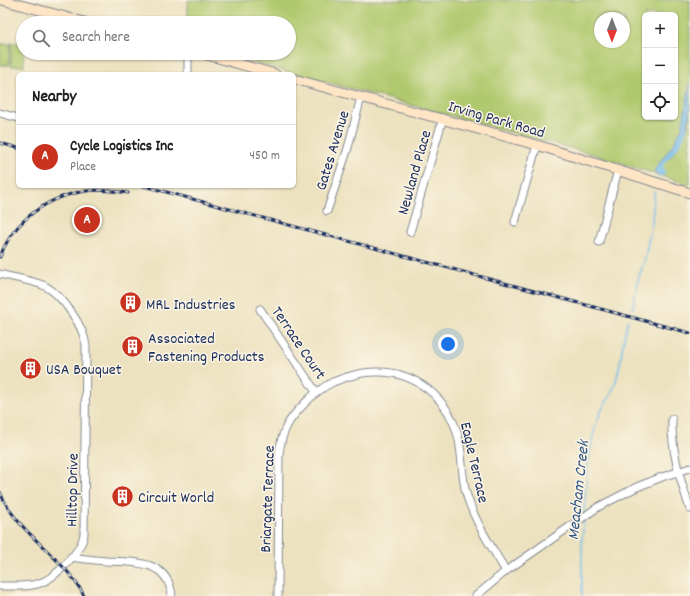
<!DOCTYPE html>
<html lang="en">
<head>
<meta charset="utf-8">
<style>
	body { margin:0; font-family:Dekko,sans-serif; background:#f6f6f6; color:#202124 }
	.controls { position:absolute; right:12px; top:12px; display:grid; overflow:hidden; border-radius:6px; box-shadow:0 1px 3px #0004 }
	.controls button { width:36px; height:36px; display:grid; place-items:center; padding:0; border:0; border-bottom:1px solid #e0e0e0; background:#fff; color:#202124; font:20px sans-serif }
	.compass { position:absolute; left:594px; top:12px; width:36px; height:36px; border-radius:50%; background:#fff; box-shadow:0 1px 3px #0004; rotate:180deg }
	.you { position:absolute; left:448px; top:344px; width:14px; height:14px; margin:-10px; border:3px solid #fff; border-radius:50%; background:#1a73e8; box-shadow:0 0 0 6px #1a73e833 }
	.badge { display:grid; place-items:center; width:26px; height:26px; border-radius:50%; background:#c8321e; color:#fff; font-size:13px; font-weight:700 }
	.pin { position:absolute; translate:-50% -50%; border:2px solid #fff; box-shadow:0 1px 4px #0006 }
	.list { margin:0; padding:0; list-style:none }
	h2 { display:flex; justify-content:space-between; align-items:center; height:52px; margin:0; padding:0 16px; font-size:17px }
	h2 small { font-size:13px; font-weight:400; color:#757577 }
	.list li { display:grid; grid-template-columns:26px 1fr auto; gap:12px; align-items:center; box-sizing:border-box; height:64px; padding:0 16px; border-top:1px solid #e0e0e0 }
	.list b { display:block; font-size:15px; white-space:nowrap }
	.list p { margin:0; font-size:13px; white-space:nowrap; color:#757577 }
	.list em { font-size:13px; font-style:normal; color:#757577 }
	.icon { flex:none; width:22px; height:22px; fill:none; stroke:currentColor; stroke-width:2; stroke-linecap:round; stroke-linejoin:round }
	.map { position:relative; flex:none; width:690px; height:596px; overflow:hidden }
	.search { position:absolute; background:#fff; box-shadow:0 1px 3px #0004; left:16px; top:16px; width:280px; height:44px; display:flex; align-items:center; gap:10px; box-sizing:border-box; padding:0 14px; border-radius:22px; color:#757577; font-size:15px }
	.panel { position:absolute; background:#fff; box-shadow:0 1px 3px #0004; left:16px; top:72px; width:280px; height:116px; border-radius:6px }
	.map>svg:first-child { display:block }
</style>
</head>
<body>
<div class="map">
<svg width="690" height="596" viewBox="0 0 690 596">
	<rect width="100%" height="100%" fill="#fcf5e5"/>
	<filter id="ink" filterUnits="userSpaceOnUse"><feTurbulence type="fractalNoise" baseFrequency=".025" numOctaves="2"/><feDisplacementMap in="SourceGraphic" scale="8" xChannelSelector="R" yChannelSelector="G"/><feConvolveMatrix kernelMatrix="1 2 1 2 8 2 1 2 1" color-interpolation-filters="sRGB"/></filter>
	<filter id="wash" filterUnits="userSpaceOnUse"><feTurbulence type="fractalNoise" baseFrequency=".012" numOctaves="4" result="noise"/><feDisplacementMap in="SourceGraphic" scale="16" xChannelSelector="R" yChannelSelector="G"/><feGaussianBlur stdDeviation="0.9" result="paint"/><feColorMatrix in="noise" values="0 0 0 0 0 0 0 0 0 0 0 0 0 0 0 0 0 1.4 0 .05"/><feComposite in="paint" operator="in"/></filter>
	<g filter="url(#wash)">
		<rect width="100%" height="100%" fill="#ece2c0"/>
		<g fill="#b1c96e" stroke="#667c66" fill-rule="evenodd">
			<path d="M 188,0 L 690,0 L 690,185 L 592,154 L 219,53 L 289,53 L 289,23 L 188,23 ZM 645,15 L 675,15 L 675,117 L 645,117 ZM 600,18 L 624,18 L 624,42 L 600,42 Z"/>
			<polygon points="11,43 23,43 24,66 11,66"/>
			<polygon points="0,44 10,44 9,65 0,65"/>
		</g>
		<path fill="#74bcec" stroke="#4876a5" d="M 690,84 C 690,120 690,137 663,164 L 662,166 L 665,173 L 662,175 L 655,173 L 654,171 L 674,143 L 682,128 Z"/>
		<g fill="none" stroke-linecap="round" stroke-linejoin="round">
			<g stroke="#74bcec" stroke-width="1.5">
				<polyline points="658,177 659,174 662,175 665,173 662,166 663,164 681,142 687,128"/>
				<polyline points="633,308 639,276 644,263 652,222 654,192"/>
				<path d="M 584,514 C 586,482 588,441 601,411 C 604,405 609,399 612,392 C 622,370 621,344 628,320"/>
				<polyline points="582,596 582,542 584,520"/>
			</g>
		</g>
	</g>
	<g filter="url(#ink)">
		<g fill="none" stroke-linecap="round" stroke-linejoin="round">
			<defs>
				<g id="minor">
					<polyline points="188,74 188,53"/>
					<polyline points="0,113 18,118"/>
					<polyline points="327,211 348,148 361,97"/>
					<polyline points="515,222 537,145"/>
					<polyline points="410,232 443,118"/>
					<polyline points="599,242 618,170"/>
					<path d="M 0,274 C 14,278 32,280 45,286 C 62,295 84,326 86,346 L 84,534 C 82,551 54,580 37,584 C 25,587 12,586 0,586"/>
					<polyline points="260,309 316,392"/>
					<path d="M 672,419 C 671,451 680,479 690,509"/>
					<path d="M 71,557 C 83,559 94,560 106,561 C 133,562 168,559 172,596"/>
					<path d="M 278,596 L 279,454 C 282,429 289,419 306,402 C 314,394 323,387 333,382 C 346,377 360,372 374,372 C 415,370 448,398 458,436 C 463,455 461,474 466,493 C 474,521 491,546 506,571"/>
					<polyline points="476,596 506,571 598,507 637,487 662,477 690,468"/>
				</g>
				<g id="secondary">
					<polyline points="2,0 88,23"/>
					<polyline points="200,53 275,74"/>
					<polyline points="294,79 537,145 690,193"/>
				</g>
			</defs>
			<use href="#minor" stroke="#84888f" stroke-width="9"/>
			<use href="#secondary" stroke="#84888f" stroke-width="11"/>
			<use href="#minor" stroke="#fff" stroke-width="7"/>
			<use href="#secondary" stroke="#fee5c5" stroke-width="9"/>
			<defs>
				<g id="rail">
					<polyline points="0,143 18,148"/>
					<polyline points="144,186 690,333"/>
					<path d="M 0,257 C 13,221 48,196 86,191 C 100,189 114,191 128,193"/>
					<path d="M 0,492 C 17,534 64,556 84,596"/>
				</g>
			</defs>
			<use href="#rail" stroke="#1b2f5e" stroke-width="3"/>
			<use href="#rail" stroke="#fcf5e5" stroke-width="1.5" stroke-dasharray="4.5" stroke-linecap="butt"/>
		</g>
	</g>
	<defs>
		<symbol id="building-disc" viewBox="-11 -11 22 22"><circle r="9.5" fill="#c8321e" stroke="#fcf5e5"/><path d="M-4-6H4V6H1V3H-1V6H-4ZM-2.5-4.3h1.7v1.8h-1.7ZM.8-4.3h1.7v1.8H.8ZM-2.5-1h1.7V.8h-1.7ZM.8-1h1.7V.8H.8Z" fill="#fff"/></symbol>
	</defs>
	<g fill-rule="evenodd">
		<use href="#building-disc" x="118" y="290" width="25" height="25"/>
		<use href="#building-disc" x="120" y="334" width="25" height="25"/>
		<use href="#building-disc" x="18" y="356" width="25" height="25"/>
		<use href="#building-disc" x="110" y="484" width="25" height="25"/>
	</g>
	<g text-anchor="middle" stroke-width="3" stroke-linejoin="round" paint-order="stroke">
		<g font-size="16" fill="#1b2f5e" stroke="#fcf5e5">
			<text transform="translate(497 118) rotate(16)" y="6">Irving Park Road</text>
			<text transform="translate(331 150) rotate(-73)" y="6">Gates Avenue</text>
			<text transform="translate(413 172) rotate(-74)" y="6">Newland Place</text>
			<text transform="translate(300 342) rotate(56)" y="6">Terrace Court</text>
			<text transform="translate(476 462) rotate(77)" y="6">Eagle Terrace</text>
			<text transform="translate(71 490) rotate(-89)" y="6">Hilltop Drive</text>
			<text transform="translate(266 499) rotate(-88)" y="6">Briargate Terrace</text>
		</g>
		<g font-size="16" fill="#1b2f5e" stroke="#fcf5e5" text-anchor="start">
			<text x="146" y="309">MRL Industries</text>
			<text x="148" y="343">Associated<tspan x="148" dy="18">Fastening Products</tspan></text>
			<text x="46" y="374">USA Bouquet</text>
			<text x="138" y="502">Circuit World</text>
		</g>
		<g font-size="17" font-style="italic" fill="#365989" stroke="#fcf5e5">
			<text transform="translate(577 490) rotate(-84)" y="6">Meacham Creek</text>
		</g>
	</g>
</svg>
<div class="controls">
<button>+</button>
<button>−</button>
<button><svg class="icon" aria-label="locate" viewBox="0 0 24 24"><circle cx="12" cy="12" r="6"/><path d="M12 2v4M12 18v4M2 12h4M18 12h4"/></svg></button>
</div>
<svg class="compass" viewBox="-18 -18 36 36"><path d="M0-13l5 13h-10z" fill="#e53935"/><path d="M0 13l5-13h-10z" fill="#757577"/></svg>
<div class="you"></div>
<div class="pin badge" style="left:87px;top:220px">A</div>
<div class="search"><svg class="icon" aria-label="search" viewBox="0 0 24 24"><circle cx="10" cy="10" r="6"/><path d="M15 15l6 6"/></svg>Search here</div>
<section class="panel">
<h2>Nearby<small></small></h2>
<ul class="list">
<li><span class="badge">A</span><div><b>Cycle Logistics Inc</b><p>Place</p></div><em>450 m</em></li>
</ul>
</section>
</div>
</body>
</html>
